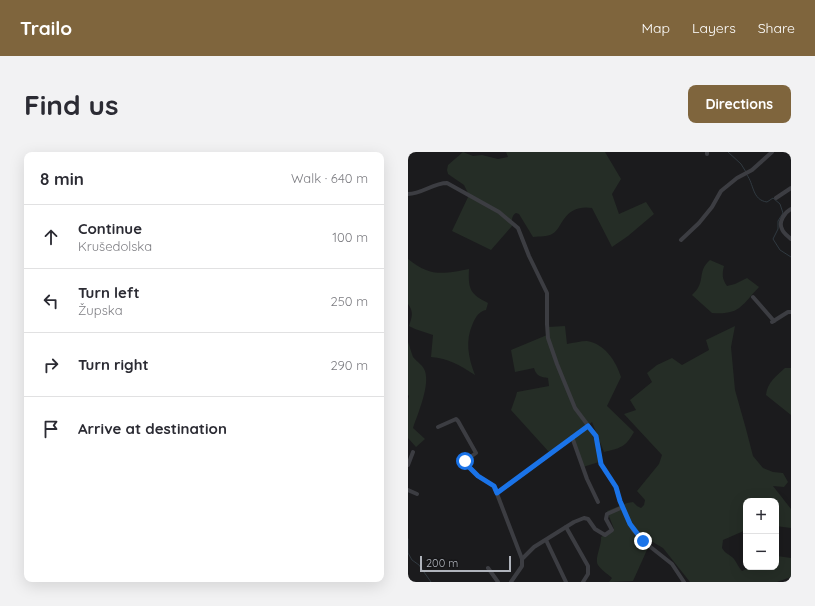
<!DOCTYPE html>
<html lang="en">
<head>
<meta charset="utf-8">
<style>
	body { margin:0; font-family:Quicksand,sans-serif; background:#f2f2f3; color:#2b2b33 }
	.controls { position:absolute; right:12px; bottom:12px; display:grid; overflow:hidden; border-radius:8px; box-shadow:0 4px 16px #0002 }
	.controls button { width:36px; height:36px; display:grid; place-items:center; padding:0; border:0; border-bottom:1px solid #e1e1e2; background:#fff; color:#2b2b33; font:20px sans-serif }
	.scale { position:absolute; left:12px; bottom:10px; width:91px; box-sizing:border-box; padding-left:4px; border:2px solid #afb3bb; border-top:0; font-size:11px; line-height:14px; white-space:nowrap; color:#afb3bb; -webkit-text-stroke:3px #161618; paint-order:stroke }
	.stop { position:absolute; width:12px; height:12px; margin:-9px; border:3px solid #1a73e8; border-radius:50%; background:#fff }
	.stop.end { background:#1a73e8; border-color:#fff; box-shadow:0 1px 4px #0008 }
	.list { margin:0; padding:0; list-style:none }
	h2 { display:flex; justify-content:space-between; align-items:center; height:52px; margin:0; padding:0 16px; font-size:17px }
	h2 small { font-size:13px; font-weight:400; color:#7c7c81 }
	.list li { display:grid; grid-template-columns:26px 1fr auto; gap:12px; align-items:center; box-sizing:border-box; height:64px; padding:0 16px; border-top:1px solid #e1e1e2 }
	.list b { display:block; font-size:15px; white-space:nowrap }
	.list p { margin:0; font-size:13px; white-space:nowrap; color:#7c7c81 }
	.list em { font-size:13px; font-style:normal; color:#7c7c81 }
	.icon { flex:none; width:22px; height:22px; fill:none; stroke:currentColor; stroke-width:2; stroke-linecap:round; stroke-linejoin:round }
	.map { position:relative; flex:none; width:383px; height:430px; overflow:hidden; border-radius:8px }
	header { display:flex; align-items:center; gap:24px; box-sizing:border-box; height:56px; padding:0 20px; background:#7f653d; color:#fff }
	header strong { font-size:19px }
	nav { display:flex; gap:22px; margin-inline-start:auto; font-size:14px }
	.intro { display:flex; align-items:center; justify-content:space-between; box-sizing:border-box; height:96px; padding:0 24px }
	h1 { margin:0; font-size:28px }
	.button { padding:10px 18px; border-radius:8px; background:#7f653d; color:#fff; font-size:14px; font-weight:700 }
	main { display:flex; gap:24px; padding:0 24px }
	aside { flex:1; background:#fff; border-radius:8px; box-shadow:0 4px 16px #0002 }
	.map>svg:first-child { display:block }
</style>
</head>
<body>
<header>
<strong>Trailo</strong>
<nav><a>Map</a><a>Layers</a><a>Share</a></nav>
</header>
<div class="intro"><h1>Find us</h1><a class="button">Directions</a></div>
<main>
<aside>
<h2>8 min<small>Walk · 640 m</small></h2>
<ul class="list">
<li><svg class="icon" aria-label="ahead" viewBox="0 0 24 24"><path d="M12 20V5M6 11l6-6 6 6"/></svg><div><b>Continue</b><p>Krušedolska</p></div><em>100 m</em></li>
<li><svg class="icon" aria-label="left" viewBox="0 0 24 24"><path d="M17 20v-9H6M10 6l-5 5 5 5"/></svg><div><b>Turn left</b><p>Župska</p></div><em>250 m</em></li>
<li><svg class="icon" aria-label="right" viewBox="0 0 24 24"><path d="M7 20v-9h11M14 6l5 5-5 5"/></svg><div><b>Turn right</b></div><em>290 m</em></li>
<li><svg class="icon" aria-label="arrive" viewBox="0 0 24 24"><path d="M6 21V4h12l-3 4 3 4H6"/></svg><div><b>Arrive at destination</b></div></li>
</ul>
</aside>
<div class="map">
<svg width="383" height="430" viewBox="0 0 383 430">
	<rect width="100%" height="100%" fill="#1b1b1d"/>
	<g fill="#252d26">
		<path d="M 55,0 L 65,4 L 74,3 L 90,7 L 100,5 L 98,0 L 197,0 L 213,27 L 204,42 L 211,62 L 238,50 L 246,62 L 220,84 L 204,95 L 184,56 C 173,54 163,57 156,67 C 152,72 150,79 144,82 C 139,85 132,84 125,85 L 111,62 L 108,61 C 103,64 104,69 104,74 L 83,98 L 44,79 L 61,43 L 56,33 L 40,22 L 39,18 L 40,13 Z"/>
		<path d="M 0,107 C 22,125 35,122 61,117 C 60,137 62,142 80,151 L 78,158 C 72,159 68,164 65,171 C 57,188 60,205 67,223 C 53,214 40,206 23,205 L 25,183 L 7,177 L 1,174 C 4,165 6,160 0,152 Z"/>
		<path d="M 302,108 L 316,114 C 314,122 314,127 319,134 L 327,132 L 339,126 L 351,135 C 333,154 332,163 304,161 L 284,143 C 299,130 288,120 302,108 Z"/>
		<path d="M 157,174 L 159,192 C 165,191 173,189 179,189 C 197,192 208,209 213,225 L 199,254 L 226,280 C 217,296 212,296 196,300 L 184,270 L 141,300 L 103,258 L 108,244 L 109,240 L 141,234 L 140,226 C 133,225 128,224 126,216 L 107,220 L 103,198 L 139,183 L 140,175 Z"/>
		<path d="M 327,174 L 323,195 L 327,238 L 338,277 L 345,304 L 355,316 L 365,320 L 375,321 L 380,330 L 376,335 L 365,334 L 383,357 L 383,376 L 368,374 L 368,349 L 338,349 L 338,378 L 315,388 L 314,396 C 318,402 319,401 324,405 C 328,408 330,415 334,419 L 342,415 L 368,415 L 369,404 L 383,406 L 383,425 L 369,430 L 282,430 L 255,396 L 243,389 L 225,429 L 201,430 L 204,426 C 200,422 193,418 190,413 C 186,407 194,393 193,385 L 206,377 L 199,359 L 219,351 L 225,350 L 229,354 L 233,356 L 236,353 L 237,348 L 229,339 L 251,312 L 254,303 L 216,262 L 228,258 L 222,248 L 244,230 L 239,221 L 249,213 L 264,206 L 274,213 L 301,198 L 298,188 Z"/>
		<path d="M 0,190 C 2,195 3,200 5,205 C 9,210 15,213 17,219 C 22,234 10,261 5,276 L 17,287 L 8,295 L 0,286 L 0,248 L 1,244 L 0,243 Z"/>
		<path d="M 377,216 L 383,216 L 383,263 L 358,243 C 359,231 368,224 377,216 Z"/>
		<path d="M 179,276 C 188,286 189,297 191,310 L 175,315 L 165,286 Z"/>
	</g>
	<g fill="none" stroke-linecap="round" stroke-linejoin="round">
		<g stroke="#313a41" stroke-width="1">
			<polyline points="320,0 333,12 338,20"/>
			<path d="M 339,23 C 346,32 344,48 359,50 L 365,46 L 372,52 L 375,61 L 370,69 L 370,77 L 365,87 L 372,98 L 383,105"/>
			<polyline points="0,387 0,401 4,408 11,413 23,430"/>
		</g>
		<g stroke="#3c3d42" stroke-width="4">
			<polyline points="299,0 299,2"/>
			<path d="M 0,42 C 14,42 25,31 39,31 L 91,60 L 110,76 L 121,104 L 139,141 L 139,172 L 140,186 L 149,212 L 167,256 L 188,284 L 193,312 L 208,335 L 212,349 L 225,378 L 235,389 L 264,412 L 276,430"/>
			<polyline points="368,46 383,36"/>
			<path d="M 383,57 C 377,60 370,70 374,77 C 375,81 380,84 383,87"/>
			<polyline points="273,88 291,71 304,55 313,39 329,26 344,18 364,0"/>
			<polyline points="345,145 366,169"/>
			<polyline points="364,170 380,160 383,160"/>
			<polyline points="30,275 48,267 50,269 68,301 57,309 58,312 70,324 86,334 114,407"/>
			<polyline points="164,285 179,327 190,350"/>
			<polyline points="0,313 5,300"/>
			<polyline points="0,338 9,342"/>
			<polyline points="89,341 180,274"/>
			<polyline points="158,375 180,414 180,422 175,430"/>
			<polyline points="138,388 158,430"/>
			<polyline points="80,416 90,430"/>
			<polyline points="103,430 114,414 114,407 126,395 166,370 176,366 180,367 187,377 197,383 204,378 198,367 199,362 215,355"/>
		</g>
	</g>
	<g fill="none" stroke-linecap="round" stroke-linejoin="round">
		<polyline stroke="#1a73e8" stroke-width="5" points="57,309 58,312 70,324 86,334 89,341 180,274 188,284 193,312 208,335 212,349 222,372 235,389"/>
	</g>
</svg>
<div class="controls">
<button>+</button>
<button>−</button>
</div>
<div class="scale">200 m</div>
<div class="stop" style="left:57px;top:309px"></div>
<div class="stop end" style="left:235px;top:389px"></div>
</div>
</main>
</body>
</html>
